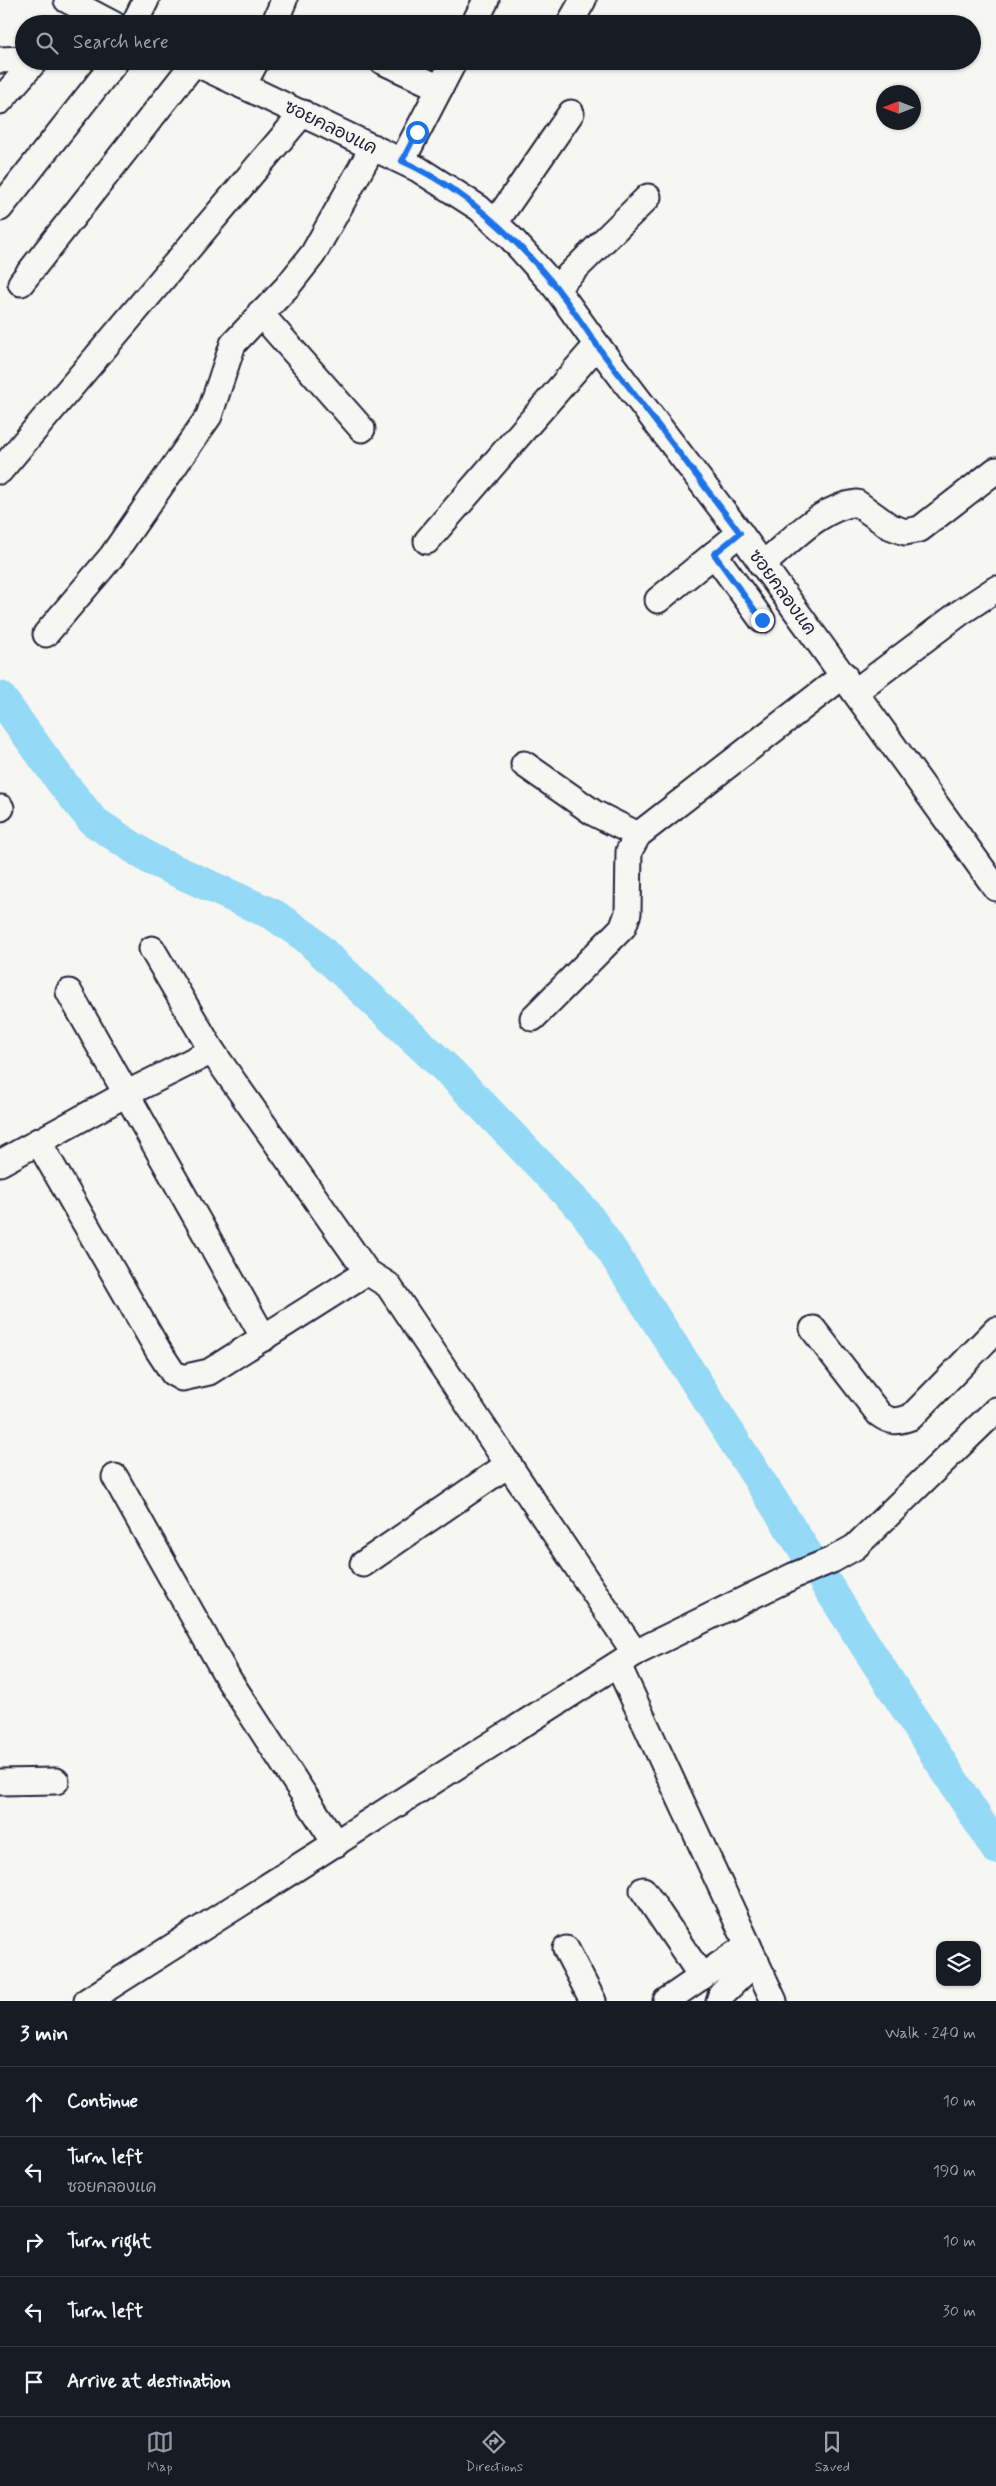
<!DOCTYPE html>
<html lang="en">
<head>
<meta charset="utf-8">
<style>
	body { margin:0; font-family:Mynerve,"Playpen Sans Thai",sans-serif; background:#20242c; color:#f1f3f6 }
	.controls { position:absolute; right:15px; bottom:15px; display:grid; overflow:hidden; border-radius:10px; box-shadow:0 1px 4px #0004 }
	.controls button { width:45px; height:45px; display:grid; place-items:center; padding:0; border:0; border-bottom:1px solid #363941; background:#171b24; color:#f1f3f6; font:25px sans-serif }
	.compass { position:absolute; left:876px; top:85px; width:45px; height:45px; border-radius:50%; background:#171b24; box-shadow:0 1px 4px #0004; rotate:270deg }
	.stop { position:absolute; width:15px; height:15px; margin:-11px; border:4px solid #1a73e8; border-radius:50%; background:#fff }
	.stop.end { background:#1a73e8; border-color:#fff; box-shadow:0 1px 5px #0008 }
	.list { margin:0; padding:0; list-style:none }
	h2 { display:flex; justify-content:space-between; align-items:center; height:65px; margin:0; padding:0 20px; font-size:21px }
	h2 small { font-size:16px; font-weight:400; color:#9ea1a6 }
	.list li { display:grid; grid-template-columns:32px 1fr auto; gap:15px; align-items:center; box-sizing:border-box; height:70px; padding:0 20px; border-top:1px solid #363941 }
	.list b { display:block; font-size:19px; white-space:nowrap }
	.list p { margin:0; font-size:16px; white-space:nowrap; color:#9ea1a6 }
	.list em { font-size:16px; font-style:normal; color:#9ea1a6 }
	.icon { flex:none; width:28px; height:28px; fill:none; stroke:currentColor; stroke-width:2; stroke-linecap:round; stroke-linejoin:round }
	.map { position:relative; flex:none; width:996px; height:2001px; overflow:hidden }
	.search { position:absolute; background:#171b24; box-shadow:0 1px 4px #0004; left:15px; right:15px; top:15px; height:55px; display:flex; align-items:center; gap:12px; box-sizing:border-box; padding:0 18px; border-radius:28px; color:#9ea1a6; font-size:19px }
	.sheet { height:415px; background:#171b24 }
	nav { display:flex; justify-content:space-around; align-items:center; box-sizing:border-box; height:70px; border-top:1px solid #363941; background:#171b24; font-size:14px; color:#9ea1a6 }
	nav a { display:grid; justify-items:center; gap:2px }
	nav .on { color:#9495a2 }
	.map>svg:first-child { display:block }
</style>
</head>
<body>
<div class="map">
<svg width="996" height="2001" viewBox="0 0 996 2001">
	<rect width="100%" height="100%" fill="#f6f6f2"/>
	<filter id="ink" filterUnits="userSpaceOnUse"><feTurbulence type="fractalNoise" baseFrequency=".02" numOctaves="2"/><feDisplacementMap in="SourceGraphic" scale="10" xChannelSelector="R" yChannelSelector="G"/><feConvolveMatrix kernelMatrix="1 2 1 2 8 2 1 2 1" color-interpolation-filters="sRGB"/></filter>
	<g filter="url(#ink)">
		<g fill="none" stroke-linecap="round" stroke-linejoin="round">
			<polyline stroke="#94d9f6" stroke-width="32" points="0,697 60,780 93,821 152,860 274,915 306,937 453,1075 585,1212 612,1251 996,1848"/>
			<defs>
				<g id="minor">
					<polyline points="67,0 113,24"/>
					<polyline points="570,23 583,0"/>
					<polyline points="134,24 146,0"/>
					<polyline points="274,24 284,0"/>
					<polyline points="474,24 486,0"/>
					<polyline points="0,60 24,59"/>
					<polyline points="191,61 418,169 479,208 511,238 556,288 597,345 740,533 996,888"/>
					<polyline points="382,61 440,88"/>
					<polyline points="243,86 256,61"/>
					<polyline points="0,101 35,61"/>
					<polyline points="402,161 454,61"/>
					<polyline points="0,208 116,61"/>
					<polyline points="495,223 571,113"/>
					<polyline points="21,283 194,63"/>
					<polyline points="556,288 648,197"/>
					<polyline points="260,313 362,429"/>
					<polyline points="0,471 303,113"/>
					<polyline points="427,541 597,345"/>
					<polyline points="714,554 762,620"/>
					<path d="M 762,565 C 790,542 820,507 857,503 L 889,526 L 905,532 L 920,529 L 996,470"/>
					<polyline points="658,600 740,533"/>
					<polyline points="46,634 112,556 209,416 233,344 287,287 313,254 373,147"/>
					<polyline points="856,691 961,612 996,589"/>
					<polyline points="524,764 594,813 638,835"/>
					<polyline points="0,808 1,808"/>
					<polyline points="152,949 212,1051 367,1272 388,1285 635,1653"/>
					<polyline points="69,992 264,1338"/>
					<polyline points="533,1018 623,927 628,913 629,851 638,835 844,675"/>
					<polyline points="38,1141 158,1350 173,1373 182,1378 209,1372 367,1272"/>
					<polyline points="0,1163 126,1094 212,1051"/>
					<path d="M 813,1329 L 879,1414 C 891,1423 897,1422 911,1417 L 996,1330"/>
					<polyline points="115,1477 229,1680 336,1844"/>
					<polyline points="363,1564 509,1464"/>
					<polyline points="618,1665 774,2001"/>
					<polyline points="0,1782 56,1781"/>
					<polyline points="643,1890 702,1977"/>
					<polyline points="566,1949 593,2001"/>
					<polyline points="87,2001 635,1653 793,1576 832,1560 855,1547 996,1410"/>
					<polyline points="666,2001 748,1945"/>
					<polyline points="719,2001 721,1995 756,1961"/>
				</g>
			</defs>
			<use href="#minor" stroke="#22223b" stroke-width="29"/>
			<use href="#minor" stroke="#f6f6f2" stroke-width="25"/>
		</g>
	</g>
	<g fill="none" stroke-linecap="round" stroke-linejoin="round" filter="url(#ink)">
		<path stroke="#1a73e8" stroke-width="6" d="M 417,132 L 402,161 C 464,189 513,235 556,287 C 573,309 588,333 604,355 C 650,414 695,474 740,533 L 714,554 L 762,620"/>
	</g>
	<g text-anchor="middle" stroke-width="5" stroke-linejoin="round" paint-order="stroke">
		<g font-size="18" fill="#22223b" stroke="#f6f6f2">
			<text transform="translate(331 127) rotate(26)" y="6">ซอยคลองแค</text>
			<text transform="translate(783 592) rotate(54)" y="6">ซอยคลองแค</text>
		</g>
	</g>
</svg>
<div class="controls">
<button><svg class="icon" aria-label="layers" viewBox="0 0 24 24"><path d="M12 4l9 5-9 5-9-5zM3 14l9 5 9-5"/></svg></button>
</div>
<svg class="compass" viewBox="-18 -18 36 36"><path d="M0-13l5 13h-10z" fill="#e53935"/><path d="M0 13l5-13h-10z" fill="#9ea1a6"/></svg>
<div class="stop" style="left:417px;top:132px"></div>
<div class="stop end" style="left:762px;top:620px"></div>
<div class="search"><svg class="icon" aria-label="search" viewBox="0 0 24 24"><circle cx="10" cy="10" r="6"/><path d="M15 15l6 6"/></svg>Search here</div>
</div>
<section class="sheet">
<h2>3 min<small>Walk · 240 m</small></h2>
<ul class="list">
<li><svg class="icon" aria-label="ahead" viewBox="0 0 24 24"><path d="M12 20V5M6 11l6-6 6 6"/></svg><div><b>Continue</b></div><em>10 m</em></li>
<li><svg class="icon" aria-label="left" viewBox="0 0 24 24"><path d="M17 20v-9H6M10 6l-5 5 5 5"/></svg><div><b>Turn left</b><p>ซอยคลองแค</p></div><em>190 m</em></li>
<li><svg class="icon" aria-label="right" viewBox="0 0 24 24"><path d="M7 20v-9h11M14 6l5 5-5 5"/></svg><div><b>Turn right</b></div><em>10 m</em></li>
<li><svg class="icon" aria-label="left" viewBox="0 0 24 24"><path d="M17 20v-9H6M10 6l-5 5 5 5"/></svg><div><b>Turn left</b></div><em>30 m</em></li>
<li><svg class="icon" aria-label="arrive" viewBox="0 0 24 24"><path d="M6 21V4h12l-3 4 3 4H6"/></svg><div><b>Arrive at destination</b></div></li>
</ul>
</section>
<nav>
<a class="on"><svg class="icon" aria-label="map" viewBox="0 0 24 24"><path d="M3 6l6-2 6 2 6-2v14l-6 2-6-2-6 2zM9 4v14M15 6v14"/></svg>Map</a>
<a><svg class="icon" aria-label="directions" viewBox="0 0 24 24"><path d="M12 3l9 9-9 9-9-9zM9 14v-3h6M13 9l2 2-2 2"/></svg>Directions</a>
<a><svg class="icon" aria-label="saved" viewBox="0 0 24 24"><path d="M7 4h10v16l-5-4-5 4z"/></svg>Saved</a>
</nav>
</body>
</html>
